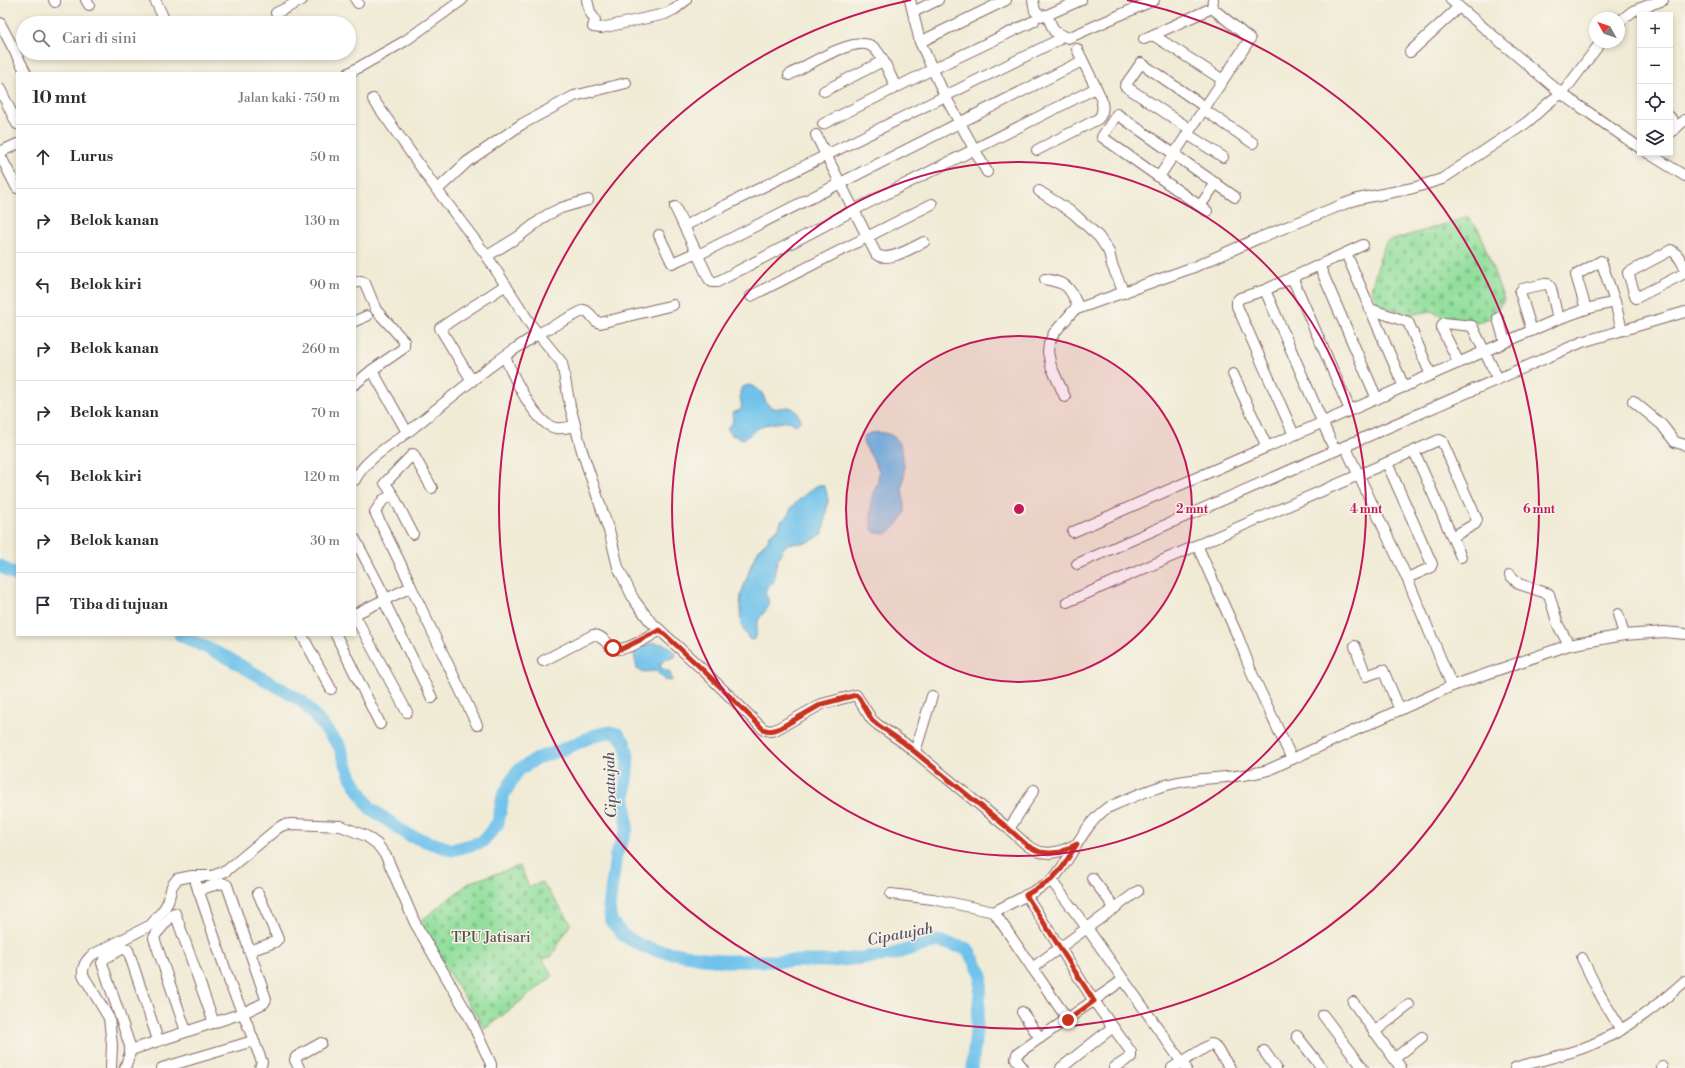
<!DOCTYPE html>
<html lang="id">
<head>
<meta charset="utf-8">
<style>
	body { margin:0; font-family:"Libre Bodoni",serif; background:#f2f2f3; color:#2b2b33 }
	.controls { position:absolute; right:12px; top:12px; display:grid; overflow:hidden; border-radius:0px; box-shadow:0 2px 6px #0003 }
	.controls button { width:36px; height:36px; display:grid; place-items:center; padding:0; border:0; border-bottom:1px solid #e1e1e2; background:#fff; color:#2b2b33; font:20px sans-serif }
	.compass { position:absolute; left:1589px; top:12px; width:36px; height:36px; border-radius:50%; background:#fff; box-shadow:0 2px 6px #0003; rotate:310deg }
	.stop { position:absolute; width:12px; height:12px; margin:-9px; border:3px solid #c8321e; border-radius:50%; background:#fff }
	.stop.end { background:#c8321e; border-color:#fff; box-shadow:0 1px 4px #0008 }
	.list { margin:0; padding:0; list-style:none }
	h2 { display:flex; justify-content:space-between; align-items:center; height:52px; margin:0; padding:0 16px; font-size:17px }
	h2 small { font-size:13px; font-weight:400; color:#7c7c81 }
	.list li { display:grid; grid-template-columns:26px 1fr auto; gap:12px; align-items:center; box-sizing:border-box; height:64px; padding:0 16px; border-top:1px solid #e1e1e2 }
	.list b { display:block; font-size:15px; white-space:nowrap }
	.list em { font-size:13px; font-style:normal; color:#7c7c81 }
	.icon { flex:none; width:22px; height:22px; fill:none; stroke:currentColor; stroke-width:2; stroke-linecap:round; stroke-linejoin:round }
	.map { position:relative; flex:none; width:1685px; height:1068px; overflow:hidden }
	.search { position:absolute; background:#fff; box-shadow:0 2px 6px #0003; left:16px; top:16px; width:340px; height:44px; display:flex; align-items:center; gap:10px; box-sizing:border-box; padding:0 14px; border-radius:22px; color:#7c7c81; font-size:15px }
	.panel { position:absolute; background:#fff; box-shadow:0 2px 6px #0003; left:16px; top:72px; width:340px; height:564px; border-radius:0px }
	.map>svg:first-child { display:block }
</style>
</head>
<body>
<div class="map">
<svg width="1685" height="1068" viewBox="0 0 1685 1068">
	<defs>
		<pattern id="cemetery-stones" width="16" height="16" patternUnits="userSpaceOnUse"><rect width="16" height="16" fill="#92df9c"/><path d="M2 7V4a2 2 0 0 1 4 0v3zM10 15v-3a2 2 0 0 1 4 0v3z" fill="#7fbf87"/></pattern>
	</defs>
	<rect width="100%" height="100%" fill="#f7f3e8"/>
	<filter id="ink" filterUnits="userSpaceOnUse"><feTurbulence type="fractalNoise" baseFrequency=".025" numOctaves="2"/><feDisplacementMap in="SourceGraphic" scale="8" xChannelSelector="R" yChannelSelector="G"/><feConvolveMatrix kernelMatrix="1 2 1 2 8 2 1 2 1" color-interpolation-filters="sRGB"/></filter>
	<filter id="wash" filterUnits="userSpaceOnUse"><feTurbulence type="fractalNoise" baseFrequency=".012" numOctaves="4" result="noise"/><feDisplacementMap in="SourceGraphic" scale="16" xChannelSelector="R" yChannelSelector="G"/><feGaussianBlur stdDeviation="0.9" result="paint"/><feColorMatrix in="noise" values="0 0 0 0 0 0 0 0 0 0 0 0 0 0 0 0 0 1.4 0 .05"/><feComposite in="paint" operator="in"/></filter>
	<g filter="url(#wash)">
		<rect width="100%" height="100%" fill="#f0ebd5"/>
		<g fill="url(#cemetery-stones)" stroke="#6e7f64">
			<polygon points="1468,217 1479,230 1504,300 1491,318 1473,323 1447,321 1432,311 1401,316 1398,311 1380,307 1371,289 1381,254 1386,242"/>
			<polygon points="520,866 529,887 542,882 571,923 551,957 542,959 553,976 485,1029 417,924 470,882"/>
		</g>
		<g fill="#6fc2eb" stroke="#5c708b">
			<path d="M 749,385 C 769,392 760,400 771,407 C 776,411 786,405 792,408 L 796,411 L 801,420 L 796,425 L 789,421 L 763,425 L 744,439 L 732,435 L 727,428 L 733,422 L 732,413 L 741,410 C 743,401 737,396 742,387 Z"/>
			<path d="M 871,433 C 902,429 904,451 904,476 C 904,480 902,484 902,488 C 902,495 906,503 905,510 C 905,517 893,530 886,534 L 877,533 L 873,531 L 871,524 L 871,501 L 878,481 L 879,470 L 863,442 L 864,436 Z"/>
			<path d="M 819,485 L 823,485 L 826,490 L 828,501 L 823,533 C 811,543 804,544 789,543 C 778,550 774,570 774,582 C 769,586 766,586 765,594 C 769,598 769,602 768,608 C 757,620 757,621 756,637 L 753,640 L 749,639 L 741,625 L 740,608 L 741,594 L 753,560 L 760,548 L 768,540 L 769,536 L 779,528 L 781,521 C 790,516 787,515 792,507 C 795,503 814,486 819,485 Z"/>
			<path d="M 653,643 C 663,643 669,645 676,653 L 675,657 L 665,660 L 660,664 L 661,668 L 670,672 L 672,681 L 665,680 L 656,671 L 642,672 L 637,669 L 634,654 L 645,645 Z"/>
		</g>
		<g fill="none" stroke-linecap="round" stroke-linejoin="round">
			<g stroke="#6fc2eb" stroke-width="13">
				<polyline points="0,566 17,576"/>
				<polyline points="180,635 228,658 302,701 339,745 351,777 370,808 408,835 452,850 482,842 498,823 503,796 518,770 538,758 564,749 595,735 609,732 618,734 625,743 628,756 625,796 627,829 616,855 609,907 611,921 623,935 640,945 655,950 722,961 831,961 890,955 938,941 968,949 982,975 972,1068"/>
			</g>
		</g>
	</g>
	<g filter="url(#ink)">
		<g fill="none" stroke-linecap="round" stroke-linejoin="round">
			<defs>
				<g id="minor">
					<polyline points="54,0 55,2"/>
					<polyline points="86,0 89,5"/>
					<polyline points="155,0 166,23"/>
					<polyline points="356,0 358,3"/>
					<polyline points="587,0 590,12 595,20 593,27 601,28 665,14 675,9 686,0"/>
					<polyline points="910,0 920,42 945,96 987,172"/>
					<polyline points="1033,0 1035,11 1041,16 1047,15 1081,0"/>
					<polyline points="1451,0 1562,94 1640,148"/>
					<polyline points="913,12 938,0"/>
					<polyline points="276,13 302,0"/>
					<polyline points="1047,15 1054,31 1068,38 1154,0"/>
					<polyline points="1619,22 1633,11 1663,0"/>
					<polyline points="0,23 26,73"/>
					<polyline points="1153,35 1223,80"/>
					<polyline points="1144,39 1212,8 1213,0"/>
					<polyline points="920,42 1006,0"/>
					<polyline points="1410,52 1459,7"/>
					<polyline points="349,73 405,41 462,0"/>
					<path d="M 789,75 C 806,66 857,34 873,47 C 883,55 890,76 896,87"/>
					<polyline points="0,89 17,124"/>
					<polyline points="824,91 883,61"/>
					<polyline points="373,99 437,190 487,256 531,325 562,363 570,406 582,451 610,534 618,567 634,600 650,621 703,670 763,729 770,731 775,730 822,704 856,695 872,720 878,725 904,743 1009,829 1028,846 1040,852 1050,853 1061,851 1077,844"/>
					<polyline points="1203,109 1253,143"/>
					<polyline points="1670,117 1677,127"/>
					<polyline points="823,124 933,69 1034,21"/>
					<polyline points="1190,129 1125,86 1141,63 1205,107"/>
					<polyline points="1670,133 1685,120"/>
					<polyline points="1187,134 1223,157"/>
					<path d="M 816,135 L 876,254 C 887,264 913,247 924,242"/>
					<path d="M 1037,150 L 1098,119 C 1104,113 1103,106 1101,98 L 1077,49"/>
					<polyline points="0,152 17,144"/>
					<polyline points="1648,153 1685,176"/>
					<polyline points="0,155 17,188"/>
					<polyline points="1159,177 1250,39 1212,8"/>
					<polyline points="437,190 467,162 522,124 574,96 626,83"/>
					<polyline points="1039,191 1073,213 1099,237 1109,252 1112,265 1124,293"/>
					<polyline points="1200,206 1216,183"/>
					<polyline points="675,207 709,279 712,282 717,282 854,210 1096,88"/>
					<polyline points="1207,211 1102,137 1117,114 1235,197"/>
					<polyline points="684,226 1058,40"/>
					<polyline points="659,235 672,263 697,252"/>
					<path d="M 1671,250 C 1678,254 1685,265 1685,273 L 1636,298 L 1628,273 Z"/>
					<polyline points="1346,253 1404,387"/>
					<polyline points="698,255 1082,61"/>
					<polyline points="487,256 518,237 547,215 561,208 588,200"/>
					<polyline points="1319,265 1377,399"/>
					<polyline points="1292,277 1350,410"/>
					<path d="M 1045,279 C 1070,284 1068,286 1079,308"/>
					<polyline points="355,283 361,281 365,283 376,310 404,341 404,347 401,350 372,370 407,432"/>
					<polyline points="1265,290 1335,451"/>
					<polyline points="751,296 932,204"/>
					<polyline points="1370,309 1408,322 1431,375"/>
					<polyline points="1586,309 1576,275 1601,261 1615,302 1622,330"/>
					<polyline points="1498,318 1505,342"/>
					<polyline points="355,321 367,316"/>
					<polyline points="1532,331 1520,292 1522,289 1545,284 1548,284 1551,288 1558,319"/>
					<path d="M 505,357 C 512,374 536,426 556,428 C 562,429 569,427 575,426"/>
					<polyline points="1459,363 1442,329 1442,326 1444,323 1472,326 1498,379"/>
					<polyline points="1233,374 1267,447"/>
					<polyline points="472,381 440,328 506,285"/>
					<polyline points="355,384 372,370"/>
					<path d="M 1065,397 L 1051,366 L 1048,352 L 1049,344 L 1054,333 L 1074,310 L 1194,267 L 1259,238 L 1344,204 L 1358,199 L 1413,188 L 1442,179 L 1526,123 C 1538,114 1548,100 1562,94 L 1601,42"/>
					<polyline points="1633,401 1662,425 1675,442 1685,445"/>
					<polyline points="1294,435 1237,306 1237,301 1240,298 1265,290 1363,245"/>
					<polyline points="1345,446 1407,578 1452,686"/>
					<polyline points="1414,451 1461,557"/>
					<polyline points="1387,463 1432,564 1430,568 1407,578"/>
					<path d="M 355,480 C 364,460 392,444 409,431 C 451,398 492,362 538,334 C 553,326 569,318 584,310 C 592,312 592,321 600,323 L 673,305"/>
					<polyline points="432,488 413,454 385,483 393,495 383,500 375,512 407,577 411,587 477,725"/>
					<polyline points="393,495 413,534"/>
					<polyline points="1073,532 1558,319 1586,309 1615,302"/>
					<polyline points="355,539 384,595 384,601 432,698"/>
					<polyline points="1197,545 1239,639 1253,676 1292,759"/>
					<polyline points="1077,564 1582,342 1685,312"/>
					<polyline points="1510,575 1519,584 1549,594 1558,625 1569,645"/>
					<polyline points="1067,602 1439,440 1442,441 1477,520 1475,524 1452,537"/>
					<polyline points="355,614 411,587"/>
					<polyline points="1618,614 1624,635"/>
					<polyline points="355,616 407,712"/>
					<polyline points="302,635 331,689"/>
					<polyline points="336,635 380,724"/>
					<polyline points="1355,646 1366,676 1383,670 1400,710"/>
					<path d="M 543,661 L 593,635 C 601,635 606,642 611,647 C 622,655 650,636 660,630"/>
					<polyline points="915,752 932,696"/>
					<polyline points="1009,829 1034,790"/>
					<polyline points="1092,878 1115,908"/>
					<polyline points="1051,880 1087,928 1186,1068"/>
					<polyline points="196,883 232,989 243,1013 264,1003 266,999 227,885 222,883 198,890"/>
					<polyline points="891,894 933,899 994,912 1068,1020"/>
					<polyline points="1026,895 1094,1001 1131,1052 1131,1057 1114,1068"/>
					<path d="M 994,912 C 1008,904 1042,889 1053,879 C 1073,857 1082,826 1107,808 C 1132,797 1158,785 1185,781 C 1213,777 1241,778 1268,770 L 1452,686 L 1569,645 L 1624,635 L 1664,632 L 1685,634"/>
					<polyline points="249,951 275,942 278,939 258,893"/>
					<polyline points="1582,958 1599,993 1621,1030"/>
					<polyline points="1032,968 1138,891"/>
					<polyline points="1353,1002 1401,1068"/>
					<polyline points="1022,1012 1040,1038"/>
					<polyline points="1323,1015 1363,1068"/>
					<polyline points="186,1031 154,938 156,934 174,913 175,913 214,1023"/>
					<polyline points="1374,1032 1409,1005"/>
					<polyline points="1297,1036 1322,1068"/>
					<polyline points="131,1050 243,1013 262,1062 260,1068"/>
					<polyline points="1264,1051 1276,1068"/>
					<polyline points="1395,1058 1422,1037"/>
					<polyline points="1662,1067 1662,1068"/>
					<path d="M 111,1068 L 112,1045 L 109,1018 L 83,975 C 82,966 86,961 92,955 L 151,925 L 164,909 L 168,902 L 172,886 L 177,879 L 192,876 L 212,876 L 226,871 L 278,828 L 283,825 L 292,824 L 341,826 L 366,836 L 377,844 L 386,856 L 415,923 L 470,1018 L 491,1064 L 491,1068"/>
					<polyline points="125,1068 130,1053 130,1046 102,963 105,958 124,948 128,950 158,1040"/>
					<polyline points="162,1068 253,1041"/>
					<polyline points="299,1068 295,1060 296,1057 321,1043"/>
					<polyline points="1023,1068 1016,1059 1017,1054 1123,980"/>
					<polyline points="1061,1068 1113,1027"/>
					<polyline points="1172,1068 1211,1044 1214,1045 1230,1068"/>
					<path d="M 1515,1068 C 1540,1060 1567,1055 1591,1045 C 1627,1030 1657,1006 1685,981"/>
				</g>
			</defs>
			<use href="#minor" stroke="#846666" stroke-width="12"/>
			<use href="#minor" stroke="#fff" stroke-width="10"/>
		</g>
	</g>
	<g fill="none" stroke-linecap="round" stroke-linejoin="round" filter="url(#ink)">
		<path stroke="#c8321e" stroke-width="5" d="M 613,648 L 622,649 L 660,630 L 703,670 L 763,729 C 769,732 774,731 780,728 L 822,704 L 856,695 L 859,698 L 872,720 L 878,725 L 904,743 L 1009,829 L 1028,846 L 1040,852 L 1050,853 L 1061,852 L 1077,844 L 1062,868 L 1051,880 L 1026,895 L 1094,1001 L 1068,1020"/>
	</g>
	<circle cx="1019" cy="509" r="173" fill="#c2185b" fill-opacity=".12"/>
	<g fill="none" stroke="#c2185b" stroke-width="2">
		<circle cx="1019" cy="509" r="173"/>
		<circle cx="1019" cy="509" r="347"/>
		<path d="M1127 0A520 520 0 1 1 911 0"/>
	</g>
	<g text-anchor="middle" stroke-width="3" stroke-linejoin="round" paint-order="stroke">
		<g font-size="14" fill="#5c4f47" stroke="#f7f3e8">
			<text x="491" y="942">TPU Jatisari</text>
		</g>
		<g font-size="15" font-style="italic" fill="#555065" stroke="#f7f3e8">
			<text transform="translate(610 785) rotate(-92)" y="5">Cipatujah</text>
			<text transform="translate(900 934) rotate(-11)" y="5">Cipatujah</text>
		</g>
	</g>
	<circle cx="1019" cy="509" r="6" fill="#c2185b" stroke="#f7f3e8" stroke-width="2"/>
	<g font-size="12" text-anchor="middle" font-weight="bold" fill="#c2185b" stroke="#f7f3e8" stroke-width="3" stroke-linejoin="round" paint-order="stroke">
		<text x="1192" y="513">2 mnt</text>
		<text x="1366" y="513">4 mnt</text>
		<text x="1539" y="513">6 mnt</text>
	</g>
</svg>
<div class="controls">
<button>+</button>
<button>−</button>
<button><svg class="icon" aria-label="locate" viewBox="0 0 24 24"><circle cx="12" cy="12" r="6"/><path d="M12 2v4M12 18v4M2 12h4M18 12h4"/></svg></button>
<button><svg class="icon" aria-label="layers" viewBox="0 0 24 24"><path d="M12 4l9 5-9 5-9-5zM3 14l9 5 9-5"/></svg></button>
</div>
<svg class="compass" viewBox="-18 -18 36 36"><path d="M0-13l5 13h-10z" fill="#e53935"/><path d="M0 13l5-13h-10z" fill="#7c7c81"/></svg>
<div class="stop" style="left:613px;top:648px"></div>
<div class="stop end" style="left:1068px;top:1020px"></div>
<div class="search"><svg class="icon" aria-label="search" viewBox="0 0 24 24"><circle cx="10" cy="10" r="6"/><path d="M15 15l6 6"/></svg>Cari di sini</div>
<section class="panel">
<h2>10 mnt<small>Jalan kaki · 750 m</small></h2>
<ul class="list">
<li><svg class="icon" aria-label="ahead" viewBox="0 0 24 24"><path d="M12 20V5M6 11l6-6 6 6"/></svg><div><b>Lurus</b></div><em>50 m</em></li>
<li><svg class="icon" aria-label="right" viewBox="0 0 24 24"><path d="M7 20v-9h11M14 6l5 5-5 5"/></svg><div><b>Belok kanan</b></div><em>130 m</em></li>
<li><svg class="icon" aria-label="left" viewBox="0 0 24 24"><path d="M17 20v-9H6M10 6l-5 5 5 5"/></svg><div><b>Belok kiri</b></div><em>90 m</em></li>
<li><svg class="icon" aria-label="right" viewBox="0 0 24 24"><path d="M7 20v-9h11M14 6l5 5-5 5"/></svg><div><b>Belok kanan</b></div><em>260 m</em></li>
<li><svg class="icon" aria-label="right" viewBox="0 0 24 24"><path d="M7 20v-9h11M14 6l5 5-5 5"/></svg><div><b>Belok kanan</b></div><em>70 m</em></li>
<li><svg class="icon" aria-label="left" viewBox="0 0 24 24"><path d="M17 20v-9H6M10 6l-5 5 5 5"/></svg><div><b>Belok kiri</b></div><em>120 m</em></li>
<li><svg class="icon" aria-label="right" viewBox="0 0 24 24"><path d="M7 20v-9h11M14 6l5 5-5 5"/></svg><div><b>Belok kanan</b></div><em>30 m</em></li>
<li><svg class="icon" aria-label="arrive" viewBox="0 0 24 24"><path d="M6 21V4h12l-3 4 3 4H6"/></svg><div><b>Tiba di tujuan</b></div></li>
</ul>
</section>
</div>
</body>
</html>
